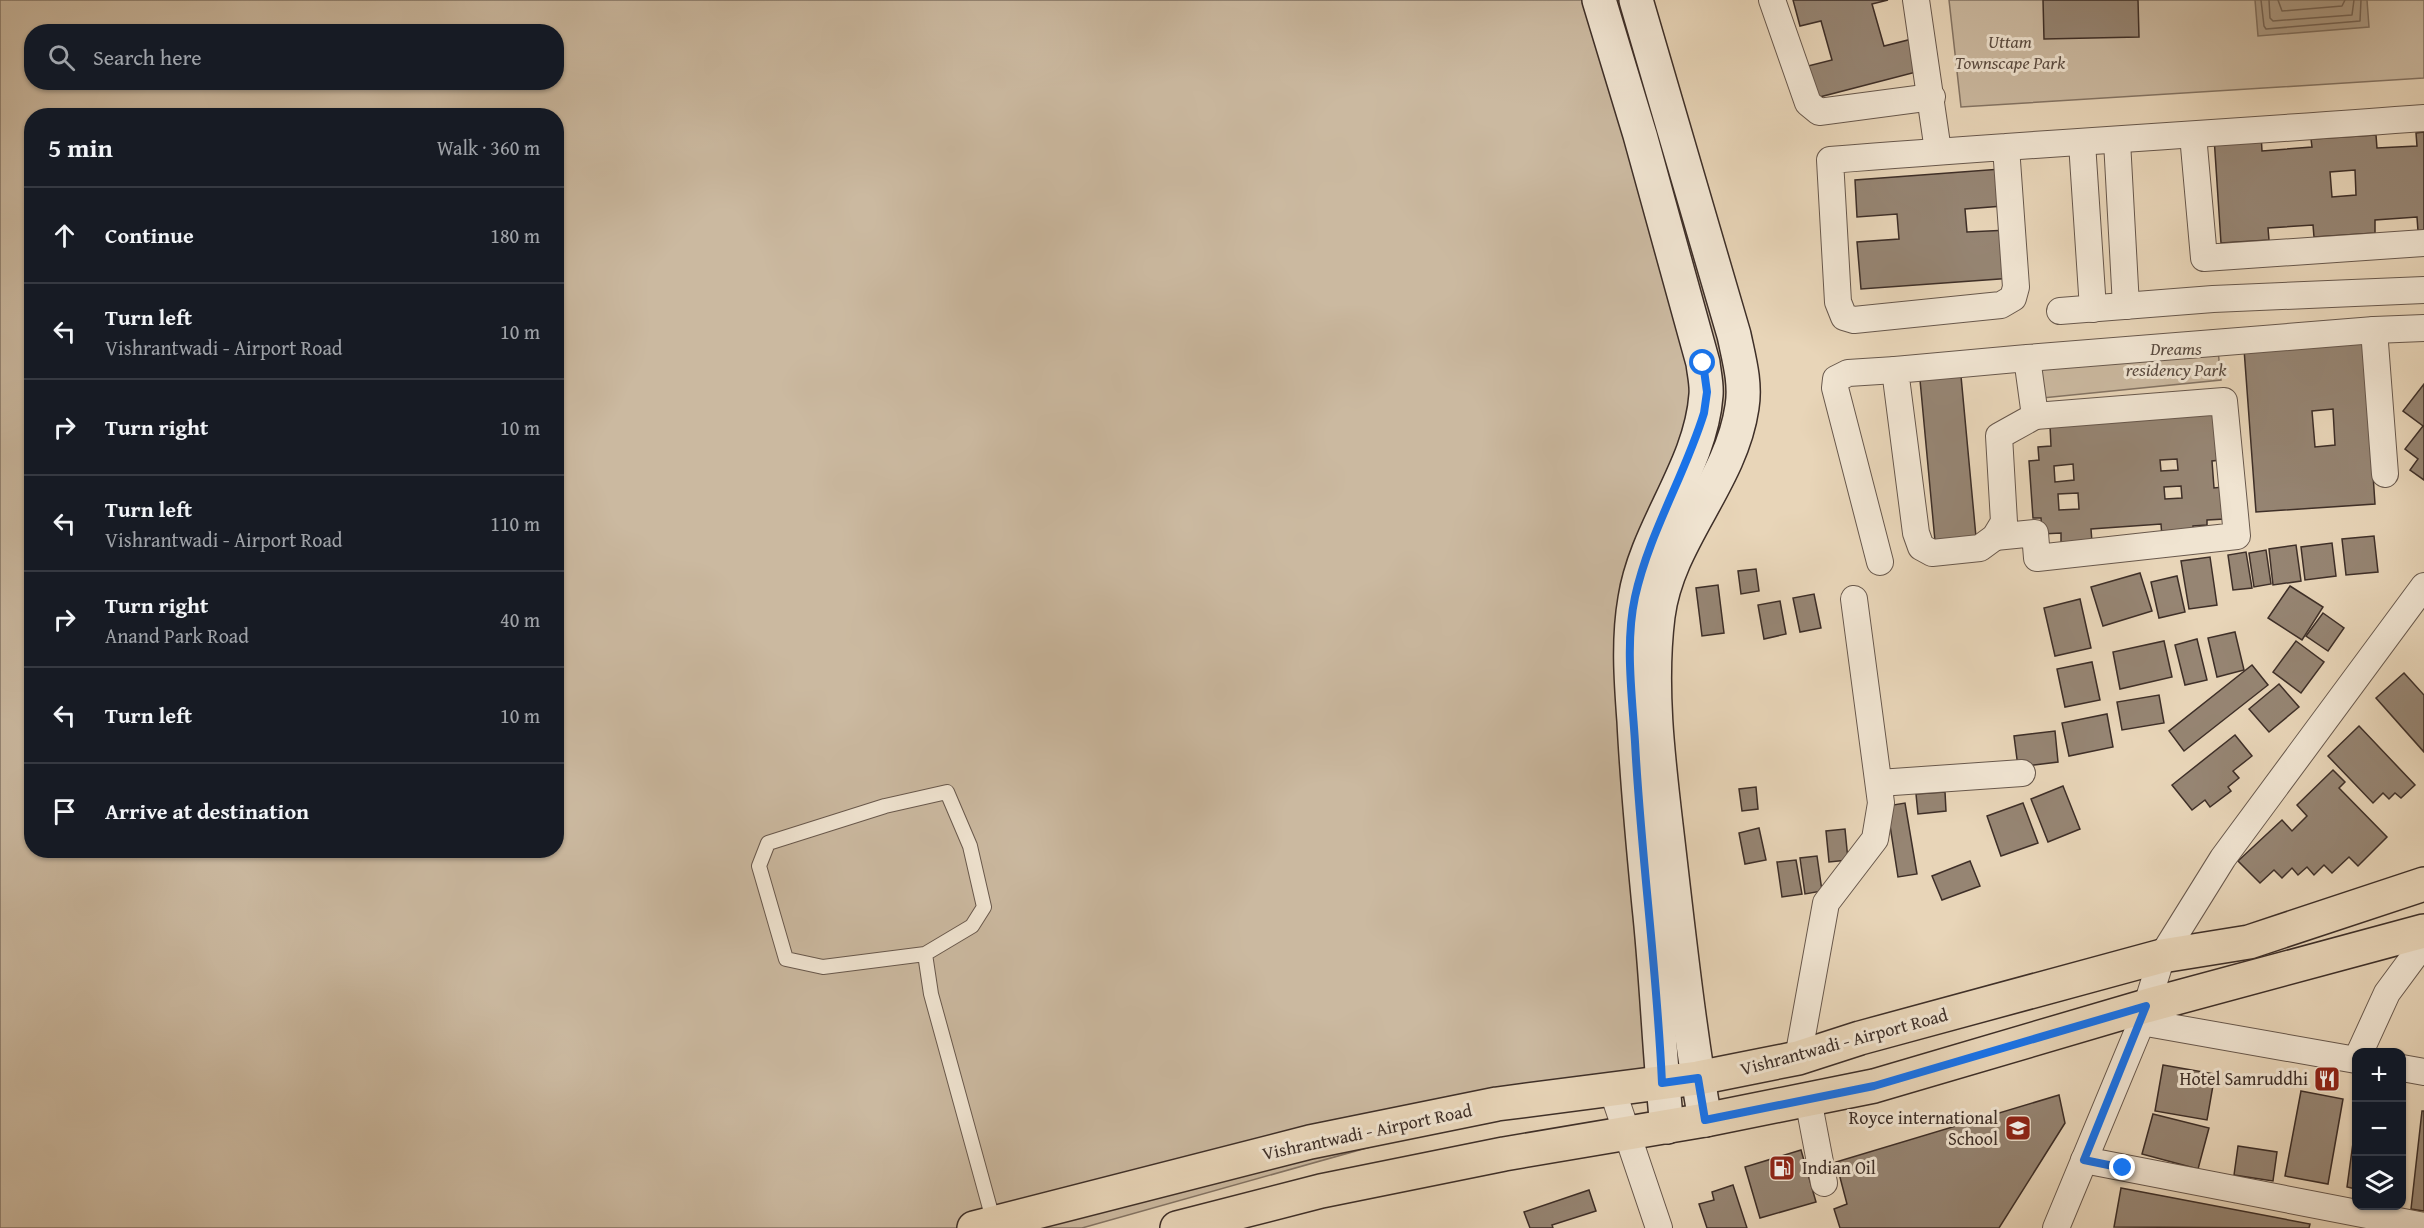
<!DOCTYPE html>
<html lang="en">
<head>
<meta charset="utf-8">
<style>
	body { margin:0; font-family:"Gentium Book Plus",serif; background:#20242c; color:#f1f3f6 }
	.controls { position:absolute; right:18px; bottom:18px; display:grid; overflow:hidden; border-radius:12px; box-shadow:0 2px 4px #0004 }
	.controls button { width:54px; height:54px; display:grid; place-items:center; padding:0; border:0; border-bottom:2px solid #363941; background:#171b24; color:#f1f3f6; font:30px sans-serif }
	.stop { position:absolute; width:18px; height:18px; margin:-14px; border:4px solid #1a73e8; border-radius:50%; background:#fff }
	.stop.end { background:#1a73e8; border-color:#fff; box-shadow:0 2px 6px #0008 }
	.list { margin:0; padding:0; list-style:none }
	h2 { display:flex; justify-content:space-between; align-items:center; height:78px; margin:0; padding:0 24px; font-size:26px }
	h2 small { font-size:20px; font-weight:400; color:#9ea1a6 }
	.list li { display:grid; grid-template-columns:39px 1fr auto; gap:18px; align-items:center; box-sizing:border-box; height:96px; padding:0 24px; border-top:2px solid #363941 }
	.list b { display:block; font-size:22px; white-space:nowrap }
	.list p { margin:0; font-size:20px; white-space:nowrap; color:#9ea1a6 }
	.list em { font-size:20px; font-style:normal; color:#9ea1a6 }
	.icon { flex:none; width:33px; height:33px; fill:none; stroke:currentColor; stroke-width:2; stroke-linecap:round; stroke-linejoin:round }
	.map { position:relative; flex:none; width:2424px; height:1228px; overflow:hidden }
	.search { position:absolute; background:#171b24; box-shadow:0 2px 4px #0004; left:24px; top:24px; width:540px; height:66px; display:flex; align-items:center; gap:15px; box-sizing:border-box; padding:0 21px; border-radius:24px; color:#9ea1a6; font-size:22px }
	.panel { position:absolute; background:#171b24; box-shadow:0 2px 4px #0004; left:24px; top:108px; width:540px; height:750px; border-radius:24px }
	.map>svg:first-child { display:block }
</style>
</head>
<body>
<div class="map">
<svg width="2424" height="1228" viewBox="0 0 2424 1228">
	<rect width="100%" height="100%" fill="#e8d5b8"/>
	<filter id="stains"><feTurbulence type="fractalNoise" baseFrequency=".00333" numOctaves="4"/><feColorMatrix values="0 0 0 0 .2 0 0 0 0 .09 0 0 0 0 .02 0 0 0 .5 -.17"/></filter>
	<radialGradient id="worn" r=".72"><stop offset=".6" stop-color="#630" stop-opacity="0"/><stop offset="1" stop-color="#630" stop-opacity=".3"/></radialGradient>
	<g fill="#cbb9a0" stroke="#847464" stroke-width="1.5" fill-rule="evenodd">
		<path d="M 0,0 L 1610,0 L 1743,378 L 1656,561 L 1658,1066 L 1082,1228 L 0,1228 ZM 32,32 L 556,32 L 556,82 L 32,82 ZM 32,116 L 556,116 L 556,850 L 32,850 Z"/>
		<polygon points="1949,0 2424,0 2424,78 1961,107"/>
		<polygon points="2216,330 2221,380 2021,400 2016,349"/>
	</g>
	<polygon fill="#ae9d87" stroke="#817161" stroke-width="1.5" points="2255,0 2367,0 2369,27 2258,36"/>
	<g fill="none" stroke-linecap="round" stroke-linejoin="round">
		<g stroke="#766658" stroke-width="1.5">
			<polyline points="2261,0 2264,26 2266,29 2360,21 2361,0"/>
			<polyline points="2269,0 2270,18 2273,21 2352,15 2354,0"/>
			<polyline points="2278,0 2282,11 2342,6 2345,0"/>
		</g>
	</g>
	<g fill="#968573" stroke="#3e2f28" stroke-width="1.5" fill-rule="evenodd">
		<polygon points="1793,0 1888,0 1872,4 1884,46 1912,39 1920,71 1808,100 1800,68 1832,60 1821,21 1800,26"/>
		<polygon points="2043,0 2138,0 2139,37 2044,39"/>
		<path d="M 2424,132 L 2424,230 L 2418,231 L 2417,217 L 2375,220 L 2375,233 L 2314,237 L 2313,225 L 2268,228 L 2269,240 L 2221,243 L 2214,137 L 2261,134 L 2262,151 L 2312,147 L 2311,139 L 2376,135 L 2377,148 L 2417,146 L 2416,133 ZM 2355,170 L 2356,195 L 2332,197 L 2330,172 Z"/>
		<polygon points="2001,169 2003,206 1965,209 1967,232 2009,230 2013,278 1861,289 1857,242 1899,239 1897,214 1857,217 1855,180"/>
		<path d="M 2364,341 L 2375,504 L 2256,512 L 2244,349 ZM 2333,409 L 2335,445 L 2315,447 L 2312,411 Z"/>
		<polygon points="1961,376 1976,537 1935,541 1920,380"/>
		<polygon points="2424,384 2424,480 2410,470 2418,459 2405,449 2423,426 2403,411"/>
		<path d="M 2218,413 L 2221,460 L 2212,461 L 2214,488 L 2223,487 L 2225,519 L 2207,520 L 2207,525 L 2193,526 L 2193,535 L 2162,537 L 2161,524 L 2091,529 L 2092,542 L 2061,544 L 2061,533 L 2042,534 L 2041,518 L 2033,518 L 2029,461 L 2039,460 L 2038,447 L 2051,446 L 2050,426 ZM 2177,459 L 2178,470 L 2161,471 L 2160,460 ZM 2073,464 L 2074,480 L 2055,482 L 2054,466 ZM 2181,486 L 2182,498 L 2165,499 L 2164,487 ZM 2078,493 L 2079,509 L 2059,510 L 2058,494 Z"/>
		<polygon points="2374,536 2378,572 2346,575 2342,539"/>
		<polygon points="2332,543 2336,576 2305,580 2301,547"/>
		<polygon points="2296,545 2301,581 2273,585 2269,549"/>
		<polygon points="2266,550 2271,584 2254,587 2249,553"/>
		<polygon points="2246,552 2252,588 2233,590 2228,555"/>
		<polygon points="2210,557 2217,605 2189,609 2181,561"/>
		<polygon points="1756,569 1759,591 1741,594 1738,571"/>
		<polygon points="2140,573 2152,611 2103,626 2091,587"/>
		<polygon points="2177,576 2185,612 2159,618 2151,582"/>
		<polygon points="1718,585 1724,633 1702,636 1696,588"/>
		<polygon points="2290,586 2323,607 2302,640 2268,618"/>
		<polygon points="1814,594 1821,628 1800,632 1793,598"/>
		<polygon points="2080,599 2091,648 2055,656 2044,608"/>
		<polygon points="1780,601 1786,634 1764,639 1758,605"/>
		<polygon points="2323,613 2344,628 2328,651 2306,636"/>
		<polygon points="2235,632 2244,670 2217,677 2208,638"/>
		<polygon points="2197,639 2207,680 2185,685 2175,645"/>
		<polygon points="2164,641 2172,677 2120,689 2113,652"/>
		<polygon points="2296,641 2324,662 2301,693 2273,672"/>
		<polygon points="2092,662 2100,700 2065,707 2057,669"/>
		<polygon points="2252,665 2268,685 2184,751 2169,731"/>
		<polygon points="2404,673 2424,695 2424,752 2376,698"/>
		<polygon points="2279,684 2299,707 2269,732 2249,709"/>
		<polygon points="2159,695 2164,723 2122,730 2117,702"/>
		<polygon points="2107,714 2113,747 2069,756 2062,723"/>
		<polygon points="2359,726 2415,785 2401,798 2395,793 2389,799 2383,793 2373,803 2328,756"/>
		<polygon points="2055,731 2058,762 2018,767 2014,736"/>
		<polygon points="2235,735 2252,756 2233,771 2239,778 2228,787 2231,791 2210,807 2205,800 2192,810 2172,785"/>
		<polygon points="2333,770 2345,782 2339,788 2387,837 2358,866 2349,857 2332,873 2324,865 2314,875 2307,867 2298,875 2292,868 2282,878 2274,870 2260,883 2238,861 2282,820 2292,831 2307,816 2297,805"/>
		<polygon points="2063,786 2080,829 2048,842 2031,799"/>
		<polygon points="1756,787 1758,809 1742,811 1739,789"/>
		<polygon points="1945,792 1946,811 1918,814 1916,794"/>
		<polygon points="1905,803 1917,874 1898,877 1887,806"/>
		<polygon points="2023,803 2038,843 2001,856 1987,816"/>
		<polygon points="1759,828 1766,860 1745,864 1739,833"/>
		<polygon points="1845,829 1848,860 1829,862 1826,831"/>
		<polygon points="1817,856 1822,891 1805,894 1800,858"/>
		<polygon points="1796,860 1802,894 1782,897 1777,862"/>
		<polygon points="1970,861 1980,886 1942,900 1932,876"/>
		<polygon points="2163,1065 2215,1074 2207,1120 2155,1111"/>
		<polygon points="2301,1091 2343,1099 2328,1184 2285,1176"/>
		<polygon points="2059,1095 2065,1123 1999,1228 1840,1228 1834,1209 1847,1204 1836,1162"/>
		<polygon points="2422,1111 2424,1111 2424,1211 2411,1209"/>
		<polygon points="2153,1114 2209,1128 2198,1169 2142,1154"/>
		<polygon points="2356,1121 2356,1189 2347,1187"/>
		<polygon points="2238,1146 2277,1152 2273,1181 2234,1175"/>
		<polygon points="1801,1150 1816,1202 1760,1218 1745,1167"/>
		<polygon points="1733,1185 1747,1228 1707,1228 1699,1204 1714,1200 1712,1192"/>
		<polygon points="2121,1188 2310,1224 2309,1228 2114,1227"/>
		<polygon points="1589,1190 1596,1211 1552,1225 1553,1228 1530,1228 1524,1212"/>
	</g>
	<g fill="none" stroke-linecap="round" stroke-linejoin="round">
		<defs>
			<polyline id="lane" points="925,954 823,967 786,959 759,866 768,843 885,806 947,792 970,846 984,907 972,926 925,954 931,994 994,1223"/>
			<g id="street">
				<polyline points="1772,0 1808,103 1819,112 1932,97"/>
				<polyline points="1916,0 1938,151"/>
				<polyline points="2193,135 2204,258 2424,243"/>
				<polyline points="2117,141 2126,306"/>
				<polyline points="2082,143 2093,309"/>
				<path d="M 2006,147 L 2016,287 L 2013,298 L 2001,305 L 1854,320 L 1844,317 L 1838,302 L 1830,160 C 2028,144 2226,133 2424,118"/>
				<polyline points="2060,311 2213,299 2424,290"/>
				<polyline points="2027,358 1895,370 1916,533 1921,547 1932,553 1980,548 1995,537 2004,522 1999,436 2035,416 2027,358 2374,330"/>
				<polyline points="2385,474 2374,330 2424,328"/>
				<polyline points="1995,537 2035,533 2037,558 2237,536 2224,401 2035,416"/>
				<polyline points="1880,562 1835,388 1836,379 1848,373 1895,370"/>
				<polyline points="1879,783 2022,773"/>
				<polyline points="2141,1022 2356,1060"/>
				<polyline points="2360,1052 2387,993 2424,943"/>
				<polyline points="1798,1058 1826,903 1875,839 1881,803 1854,599"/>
				<polyline points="2402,1068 2424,1072"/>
				<polyline points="1612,1089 1659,1228"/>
				<polyline points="1808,1099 1824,1183"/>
				<polyline points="2084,1160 2424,1226"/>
				<polyline points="2056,1228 2142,1021 2162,956 2223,858 2424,586"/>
			</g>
			<g id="secondary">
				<path d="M 1599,0 L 1640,135 L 1703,363 C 1704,373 1707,384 1706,395 C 1701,467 1646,528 1635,599 C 1628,639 1631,681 1634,721 C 1637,783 1643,844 1649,906 C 1657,979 1659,1053 1667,1127"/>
				<path d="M 1636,0 L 1734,335 C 1739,359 1746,383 1742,407 C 1731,483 1668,539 1658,616 C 1648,696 1661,779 1670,859 C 1680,946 1690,1034 1705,1120"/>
			</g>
			<g id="primary">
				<polyline points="974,1228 1310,1142 1497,1104 1698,1078 1798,1058 1860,1038 2162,956 2249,942 2424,884"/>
				<polyline points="1177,1228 1321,1191 1504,1154 1705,1120 1874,1086 2146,1006 2424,931"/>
			</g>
		</defs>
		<use href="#lane" stroke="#68584c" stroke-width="16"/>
		<use href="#street" stroke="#68584c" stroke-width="28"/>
		<use href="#secondary" stroke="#3e2f28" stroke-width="36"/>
		<use href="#primary" stroke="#3e2f28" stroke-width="36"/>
		<use href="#lane" stroke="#f0e4d1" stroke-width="14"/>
		<use href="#street" stroke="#f0e4d1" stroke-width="26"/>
		<use href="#secondary" stroke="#f0e4d1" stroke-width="33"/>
		<use href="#primary" stroke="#e8d5b8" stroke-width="33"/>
	</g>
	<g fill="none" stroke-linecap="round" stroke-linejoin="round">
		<path stroke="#1a73e8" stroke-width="8" d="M 1703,363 L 1707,392 L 1704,413 C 1685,475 1649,533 1635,597 C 1625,643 1632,695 1635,742 C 1641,856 1657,969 1662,1083 L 1698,1078 L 1705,1120 L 1874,1086 L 2146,1006 L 2084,1160 L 2123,1168"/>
	</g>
	<defs>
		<symbol id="restaurant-square" viewBox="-11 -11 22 22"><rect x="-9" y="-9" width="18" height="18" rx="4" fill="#8f2418" stroke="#f0e4d1"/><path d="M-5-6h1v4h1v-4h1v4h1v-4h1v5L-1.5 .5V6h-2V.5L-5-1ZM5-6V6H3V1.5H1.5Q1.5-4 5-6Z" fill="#fff"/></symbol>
		<symbol id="school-square" viewBox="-11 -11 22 22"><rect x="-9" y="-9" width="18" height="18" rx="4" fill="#8f2418" stroke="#f0e4d1"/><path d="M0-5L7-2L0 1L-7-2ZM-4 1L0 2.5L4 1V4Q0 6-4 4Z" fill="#fff"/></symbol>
		<symbol id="fuel-square" viewBox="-11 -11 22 22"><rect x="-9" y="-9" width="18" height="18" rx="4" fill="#8f2418" stroke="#f0e4d1"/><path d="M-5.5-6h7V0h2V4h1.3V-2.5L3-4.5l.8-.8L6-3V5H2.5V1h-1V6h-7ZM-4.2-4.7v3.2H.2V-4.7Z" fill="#fff"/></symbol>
	</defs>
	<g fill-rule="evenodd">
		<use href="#restaurant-square" x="2312" y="1064" width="30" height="30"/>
		<use href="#school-square" x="2003" y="1113" width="30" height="30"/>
		<use href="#fuel-square" x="1767" y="1153" width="30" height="30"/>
	</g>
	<g text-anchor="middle" stroke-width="6" stroke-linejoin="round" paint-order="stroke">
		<g font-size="18" font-style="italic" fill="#5a4b40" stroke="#f0e4d1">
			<text x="2010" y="48">Uttam<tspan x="2010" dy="21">Townscape Park</tspan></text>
			<text x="2176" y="355">Dreams<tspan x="2176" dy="21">residency Park</tspan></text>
		</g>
		<g font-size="18" fill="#3e2f28" stroke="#f0e4d1">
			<text transform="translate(1844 1042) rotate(-15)" y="6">Vishrantwadi - Airport Road</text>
			<text transform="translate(1367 1132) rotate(-12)" y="6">Vishrantwadi - Airport Road</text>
		</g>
		<g font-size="18" fill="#3e2f28" stroke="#f0e4d1" text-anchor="end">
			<text x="2308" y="1085">Hotel Samruddhi</text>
			<text x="1998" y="1124">Royce international<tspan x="1998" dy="21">School</tspan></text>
			<text x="1802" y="1174" text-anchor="start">Indian Oil</text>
		</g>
	</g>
	<rect width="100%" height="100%" filter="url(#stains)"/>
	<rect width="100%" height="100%" fill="url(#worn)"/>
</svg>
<div class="controls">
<button>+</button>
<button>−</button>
<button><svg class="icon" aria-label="layers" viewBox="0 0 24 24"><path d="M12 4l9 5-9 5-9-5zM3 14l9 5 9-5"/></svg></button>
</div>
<div class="stop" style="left:1703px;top:363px"></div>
<div class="stop end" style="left:2123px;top:1168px"></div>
<div class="search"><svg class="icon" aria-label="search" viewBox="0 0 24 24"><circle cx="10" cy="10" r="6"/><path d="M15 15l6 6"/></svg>Search here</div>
<section class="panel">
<h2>5 min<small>Walk · 360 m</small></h2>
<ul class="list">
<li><svg class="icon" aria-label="ahead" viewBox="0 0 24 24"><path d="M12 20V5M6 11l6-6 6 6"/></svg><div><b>Continue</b></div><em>180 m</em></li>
<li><svg class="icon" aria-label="left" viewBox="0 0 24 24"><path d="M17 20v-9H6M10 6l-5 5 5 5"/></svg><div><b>Turn left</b><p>Vishrantwadi - Airport Road</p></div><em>10 m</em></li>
<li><svg class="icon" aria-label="right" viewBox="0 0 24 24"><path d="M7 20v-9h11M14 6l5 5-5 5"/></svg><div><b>Turn right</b></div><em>10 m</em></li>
<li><svg class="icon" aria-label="left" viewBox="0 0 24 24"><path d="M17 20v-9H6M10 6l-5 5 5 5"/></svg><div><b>Turn left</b><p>Vishrantwadi - Airport Road</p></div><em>110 m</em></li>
<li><svg class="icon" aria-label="right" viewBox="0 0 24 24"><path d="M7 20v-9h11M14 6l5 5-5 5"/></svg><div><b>Turn right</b><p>Anand Park Road</p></div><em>40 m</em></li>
<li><svg class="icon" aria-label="left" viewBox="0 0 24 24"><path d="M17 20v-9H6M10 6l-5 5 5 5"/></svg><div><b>Turn left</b></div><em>10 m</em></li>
<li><svg class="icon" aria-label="arrive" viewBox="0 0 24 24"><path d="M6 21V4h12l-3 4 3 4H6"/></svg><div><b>Arrive at destination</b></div></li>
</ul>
</section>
</div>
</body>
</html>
